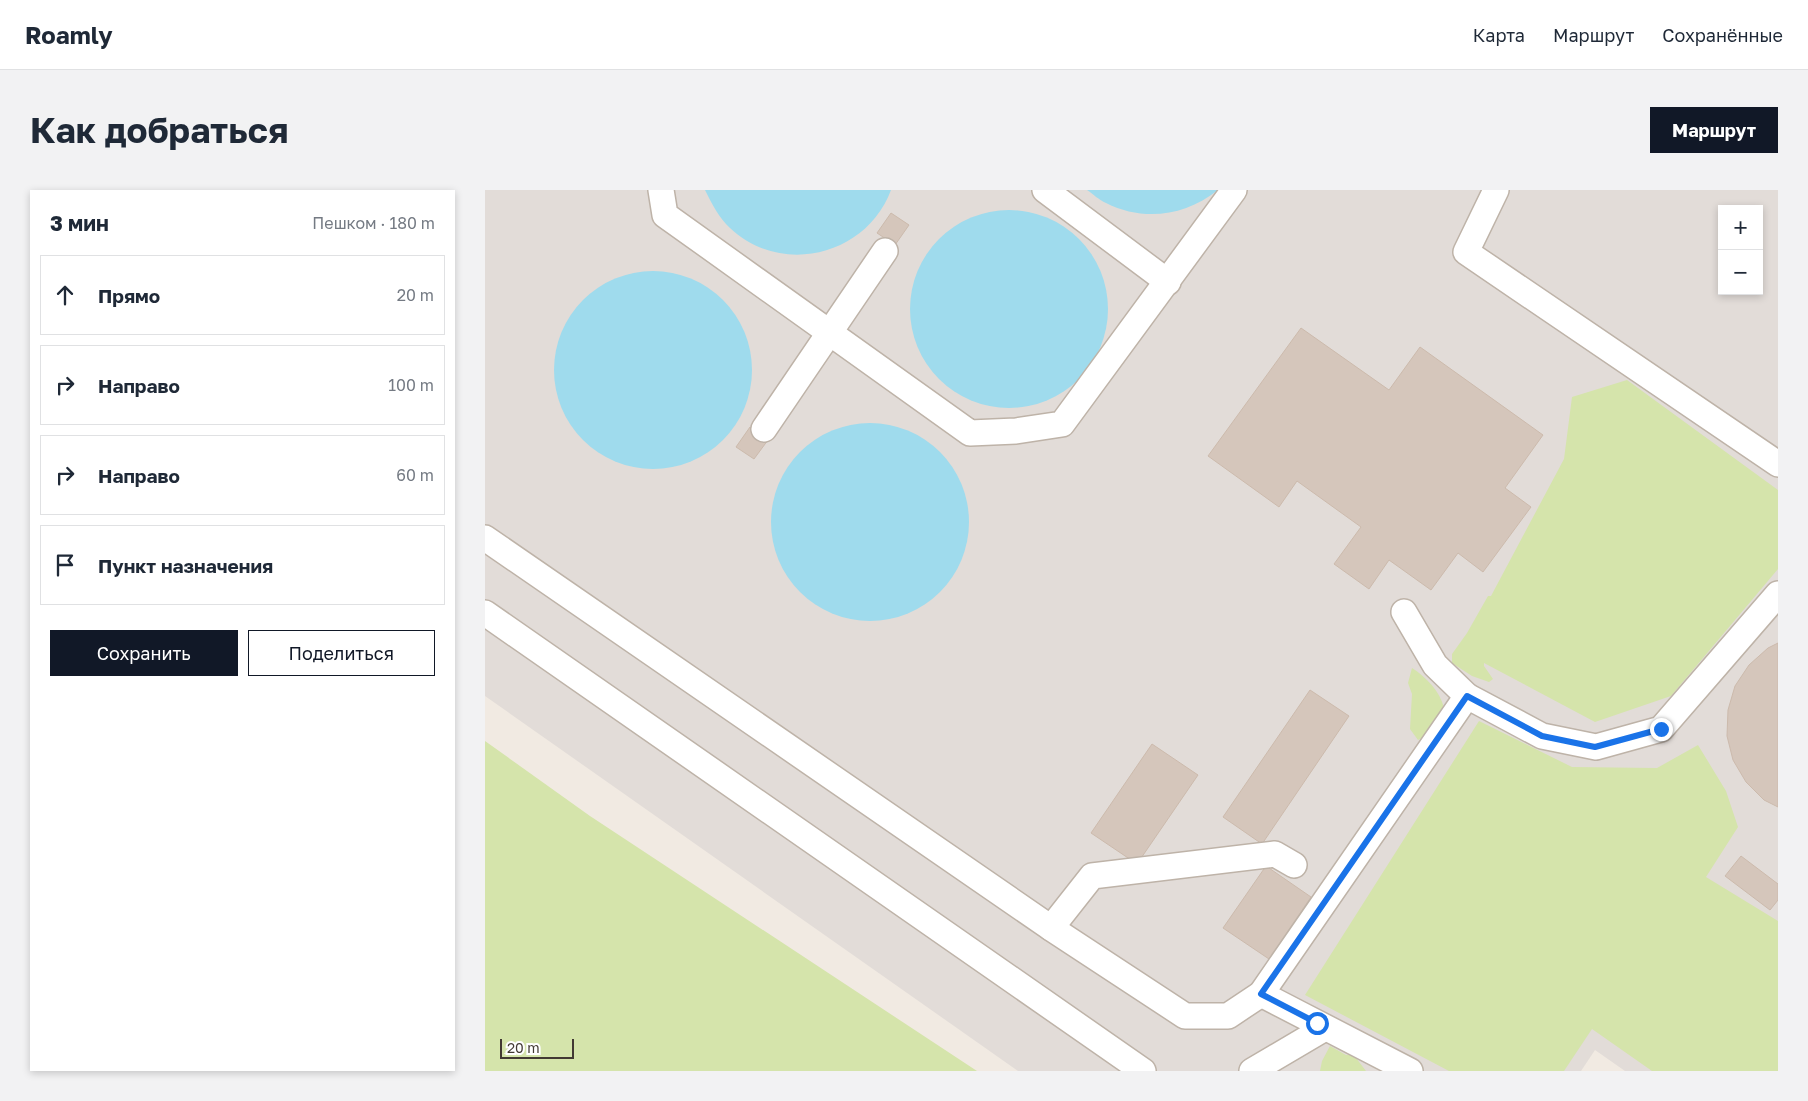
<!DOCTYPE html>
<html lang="ru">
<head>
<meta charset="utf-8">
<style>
	body { margin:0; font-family:"Golos Text",sans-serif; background:#f2f2f3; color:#1f2937 }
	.controls { position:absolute; right:15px; top:15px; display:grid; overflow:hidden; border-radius:0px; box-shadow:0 2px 8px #0003 }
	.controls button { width:45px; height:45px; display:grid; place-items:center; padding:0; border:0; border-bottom:1px solid #e0e1e3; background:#fff; color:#1f2937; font:25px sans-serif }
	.scale { position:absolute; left:15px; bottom:12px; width:74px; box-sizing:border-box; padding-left:5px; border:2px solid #423933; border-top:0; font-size:14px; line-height:18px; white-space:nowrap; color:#423933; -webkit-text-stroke:4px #fff; paint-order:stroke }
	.stop { position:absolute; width:15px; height:15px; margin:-11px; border:4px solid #1a73e8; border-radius:50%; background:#fff }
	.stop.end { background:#1a73e8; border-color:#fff; box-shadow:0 1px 5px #0008 }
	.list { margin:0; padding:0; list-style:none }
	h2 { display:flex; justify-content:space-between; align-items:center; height:65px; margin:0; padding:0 20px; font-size:21px }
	h2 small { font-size:16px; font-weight:400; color:#747a83 }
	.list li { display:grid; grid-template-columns:32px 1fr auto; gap:15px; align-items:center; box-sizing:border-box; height:80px; margin:0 10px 10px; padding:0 10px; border:1px solid #e0e1e3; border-radius:0px }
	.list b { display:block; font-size:19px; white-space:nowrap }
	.list em { font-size:16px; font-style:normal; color:#747a83 }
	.actions { display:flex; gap:10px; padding:15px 20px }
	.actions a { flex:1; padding:11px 0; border:1px solid #111827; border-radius:0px; text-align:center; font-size:18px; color:#111827 }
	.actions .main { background:#111827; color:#fff }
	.icon { flex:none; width:28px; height:28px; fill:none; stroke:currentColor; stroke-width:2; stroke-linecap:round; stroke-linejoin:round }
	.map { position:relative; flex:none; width:1293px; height:881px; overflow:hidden; border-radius:0px }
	header { display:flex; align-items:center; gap:30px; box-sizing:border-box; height:70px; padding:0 25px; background:#fff; border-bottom:1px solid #e0e1e3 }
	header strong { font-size:24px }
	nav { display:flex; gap:28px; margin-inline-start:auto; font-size:18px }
	.intro { display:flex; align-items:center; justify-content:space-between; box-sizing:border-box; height:120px; padding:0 30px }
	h1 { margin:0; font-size:35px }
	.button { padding:12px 22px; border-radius:0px; background:#111827; color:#fff; font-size:18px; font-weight:700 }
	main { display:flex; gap:30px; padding:0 30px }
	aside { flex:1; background:#fff; border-radius:0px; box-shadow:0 2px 8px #0003 }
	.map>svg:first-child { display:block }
</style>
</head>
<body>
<header>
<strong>Roamly</strong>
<nav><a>Карта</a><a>Маршрут</a><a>Сохранённые</a></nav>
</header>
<div class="intro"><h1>Как добраться</h1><a class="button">Маршрут</a></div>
<main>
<aside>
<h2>3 мин<small>Пешком · 180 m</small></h2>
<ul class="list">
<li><svg class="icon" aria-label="ahead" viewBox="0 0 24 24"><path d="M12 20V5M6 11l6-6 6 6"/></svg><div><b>Прямо</b></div><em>20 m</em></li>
<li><svg class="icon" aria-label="right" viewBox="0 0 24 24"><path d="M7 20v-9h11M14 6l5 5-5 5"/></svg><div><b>Направо</b></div><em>100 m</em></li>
<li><svg class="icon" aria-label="right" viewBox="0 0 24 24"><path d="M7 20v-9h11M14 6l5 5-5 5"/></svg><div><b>Направо</b></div><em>60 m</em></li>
<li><svg class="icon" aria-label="arrive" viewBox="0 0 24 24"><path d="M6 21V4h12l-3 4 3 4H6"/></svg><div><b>Пункт назначения</b></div></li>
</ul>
<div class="actions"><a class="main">Сохранить</a><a>Поделиться</a></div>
</aside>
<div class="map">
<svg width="1293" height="881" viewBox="0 0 1293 881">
	<rect width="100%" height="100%" fill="#f1eae2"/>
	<path fill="#e2dcd8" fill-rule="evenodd" d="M 0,0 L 1293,0 L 1293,881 L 1140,881 L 1110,860 L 1096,881 L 533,881 L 0,506 ZM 1237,19 L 1274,19 L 1274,101 L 1237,101 Z"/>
	<g fill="#d5e4ab">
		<polygon points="1142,190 1293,300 1293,379 1186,506 1110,532 999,473 999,476 1008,489 1004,492 987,486 967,473 967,464 982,443 1003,406 1006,406 1079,269 1087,207"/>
		<path d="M 927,478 C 941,487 955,501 959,518 L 943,545 L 933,550 L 925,539 L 927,504 L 923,493 Z"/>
		<polygon points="994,531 1087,577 1172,578 1213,555 1241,601 1253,637 1221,687 1293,731 1293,881 1167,881 1107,839 1079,881 964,881 820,805"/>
		<polygon points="0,551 105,626 492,881 0,881"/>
		<polygon points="845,856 861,865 868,864 881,881 835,881 837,871"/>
	</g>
	<g fill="#9fdbed">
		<path d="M 220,0 L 406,0 C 382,65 297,87 245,38 C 234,28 227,14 220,0 Z"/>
		<path d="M 602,0 L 733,0 C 700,26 659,32 621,13 C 614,10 608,4 602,0 Z"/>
		<circle cx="524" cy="119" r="99"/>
		<circle cx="168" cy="180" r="99"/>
		<circle cx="385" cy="332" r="99"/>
	</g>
	<g fill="#d5c6bb" stroke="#ccbaac">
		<polygon points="406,23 424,35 410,55 392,43"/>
		<polygon points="816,138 904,200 935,157 1058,245 1020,298 1046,317 998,382 973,363 946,400 904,370 884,399 849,374 876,337 812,291 794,317 723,266"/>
		<polygon points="265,237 283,250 269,269 251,257"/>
		<polygon points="1293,453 1293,617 1279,610 1261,592 1248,570 1242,546 1243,520 1250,496 1264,475 1283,458"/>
		<polygon points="825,500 864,526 777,654 738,627"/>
		<polygon points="667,554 713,585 652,674 606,643"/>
		<polygon points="1256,666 1293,694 1293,710 1285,720 1240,686"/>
		<polygon points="781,676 826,707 784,769 738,738"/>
	</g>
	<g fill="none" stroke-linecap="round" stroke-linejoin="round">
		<defs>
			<g id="minor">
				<polyline points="176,0 180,25 485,243 531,241 577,234 749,0"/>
				<polyline points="560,0 683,92"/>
				<polyline points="1011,0 981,62 1293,274"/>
				<polyline points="279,239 400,61"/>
				<polyline points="0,348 566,738 700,826 743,826 776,804 982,506 1057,546 1111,557 1176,539 1293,404"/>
				<polyline points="919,422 950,475 982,506"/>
				<polyline points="0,423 658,881"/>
				<polyline points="566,738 607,686 790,664 809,675"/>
				<polyline points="776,804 925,881"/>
				<polyline points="767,881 840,838"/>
			</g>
		</defs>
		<use href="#minor" stroke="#beb3a8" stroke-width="28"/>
		<use href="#minor" stroke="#fff" stroke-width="25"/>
	</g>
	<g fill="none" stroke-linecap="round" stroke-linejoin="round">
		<polyline stroke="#1a73e8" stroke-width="6" points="832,833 776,804 982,506 1057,546 1110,557 1176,539"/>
	</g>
</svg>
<div class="controls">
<button>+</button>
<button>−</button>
</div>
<div class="scale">20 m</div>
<div class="stop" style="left:832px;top:833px"></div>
<div class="stop end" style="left:1176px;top:539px"></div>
</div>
</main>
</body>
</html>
